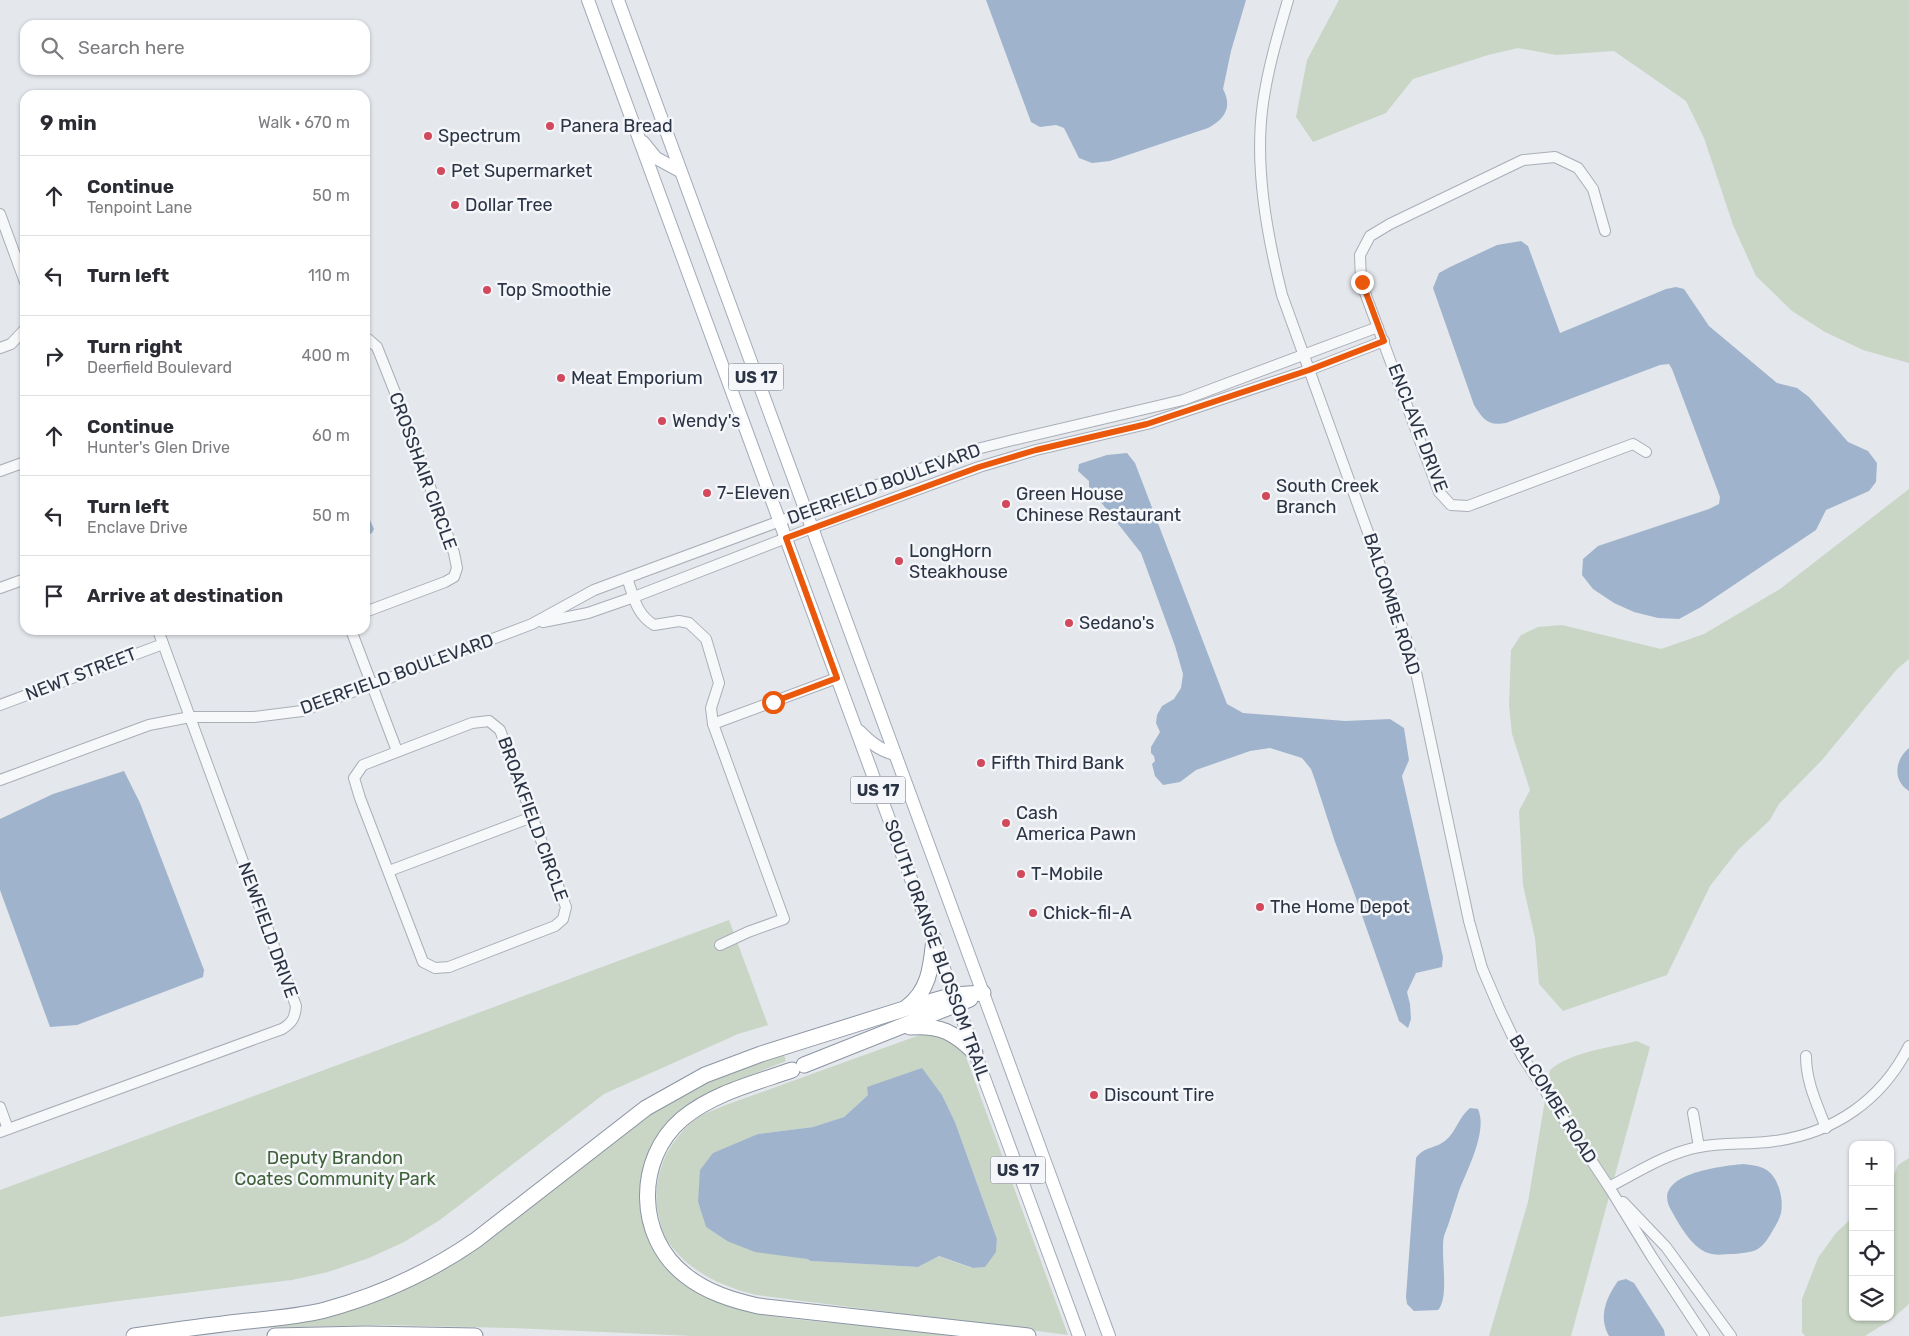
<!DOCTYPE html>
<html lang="en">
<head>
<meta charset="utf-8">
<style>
	body { margin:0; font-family:Rubik,sans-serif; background:#f7f7f7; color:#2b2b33 }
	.controls { position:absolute; right:15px; bottom:15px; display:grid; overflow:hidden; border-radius:10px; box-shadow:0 1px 4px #0004 }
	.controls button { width:45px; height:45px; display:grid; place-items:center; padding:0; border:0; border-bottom:1px solid #e1e1e2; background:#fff; color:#2b2b33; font:25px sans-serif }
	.stop { position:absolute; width:15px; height:15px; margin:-11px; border:4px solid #ea580c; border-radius:50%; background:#fff }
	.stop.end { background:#ea580c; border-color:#fff; box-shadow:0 1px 5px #0008 }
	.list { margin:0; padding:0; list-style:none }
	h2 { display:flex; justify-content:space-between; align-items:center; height:65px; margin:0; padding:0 20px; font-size:21px }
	h2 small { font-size:16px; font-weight:400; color:#7c7c81 }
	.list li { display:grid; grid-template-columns:32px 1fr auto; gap:15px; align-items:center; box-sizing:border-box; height:80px; padding:0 20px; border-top:1px solid #e1e1e2 }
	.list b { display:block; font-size:19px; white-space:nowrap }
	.list p { margin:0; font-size:16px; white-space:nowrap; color:#7c7c81 }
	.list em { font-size:16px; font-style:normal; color:#7c7c81 }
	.icon { flex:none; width:28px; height:28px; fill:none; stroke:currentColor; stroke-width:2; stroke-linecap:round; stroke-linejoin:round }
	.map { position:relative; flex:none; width:1909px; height:1336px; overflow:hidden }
	.search { position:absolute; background:#fff; box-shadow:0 1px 4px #0004; left:20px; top:20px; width:350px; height:55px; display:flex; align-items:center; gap:12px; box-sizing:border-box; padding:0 18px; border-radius:15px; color:#7c7c81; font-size:19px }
	.panel { position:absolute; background:#fff; box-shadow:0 1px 4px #0004; left:20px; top:90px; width:350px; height:545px; border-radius:15px }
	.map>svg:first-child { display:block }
</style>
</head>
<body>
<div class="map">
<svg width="1909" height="1336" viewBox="0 0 1909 1336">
	<rect width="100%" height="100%" fill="#e4e7ec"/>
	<g fill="#c9d6c5" fill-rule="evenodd">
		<polygon points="1339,0 1909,0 1909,363 1863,350 1825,332 1792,311 1756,276 1733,225 1704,138 1686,101 1614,51 1556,55 1518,48 1488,55 1413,79 1386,113 1313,142 1296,117 1307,60"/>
		<polygon points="1909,489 1909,659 1897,669 1822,760 1779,804 1770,820 1739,849 1710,886 1667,975 1563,1011 1539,984 1535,938 1523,885 1519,811 1530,790 1512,734 1509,705 1511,650 1521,635 1538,627 1562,625 1661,649 1704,634 1780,589"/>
		<polygon points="729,920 768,1025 738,1034 604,1094 440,1220 404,1242 369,1258 328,1272 292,1280 119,1301 0,1317 0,1190"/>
		<path d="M 928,1032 L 955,1040 L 966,1057 L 1068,1335 L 756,1295 C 721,1286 690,1272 669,1243 C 662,1233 659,1219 657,1207 C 653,1172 670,1137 699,1117 C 706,1112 715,1110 723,1106 ZM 868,1095 L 942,1095 L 955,1122 L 997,1239 L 996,1252 L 984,1267 L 972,1268 L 938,1256 L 918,1267 L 812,1261 L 807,1259 L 727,1241 L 706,1227 L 698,1202 L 758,1134 L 813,1127 L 844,1117 Z"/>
		<path d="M 1637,1041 L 1650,1047 L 1571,1336 L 1489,1336 L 1528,1202 L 1550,1070 C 1573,1051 1609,1048 1637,1041 Z"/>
		<path d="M 783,1052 L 786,1061 C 721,1088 646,1106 640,1189 C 639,1207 643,1224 650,1241 C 682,1316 789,1319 860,1325 C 899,1328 938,1332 977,1336 L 692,1336 L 513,1328 L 385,1325 L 254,1328 L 397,1289 L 687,1088 Z"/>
		<polygon points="1909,1158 1909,1304 1892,1319 1865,1336 1805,1336 1802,1332 1802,1299 1818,1258 1836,1233 1853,1217 1853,1317 1890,1317 1890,1185 1898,1165"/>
	</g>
	<g fill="#9fb4cc">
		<path d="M 986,0 L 1246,0 L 1231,51 L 1223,89 C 1233,108 1224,119 1208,128 L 1110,161 L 1092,163 L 1079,158 L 1064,128 L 1056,125 L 1040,127 L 1031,122 Z"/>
		<path d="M 1521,241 L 1528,246 L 1560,333 L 1666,289 L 1676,287 L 1684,289 L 1709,326 L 1777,383 L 1797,388 L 1809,397 L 1848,442 L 1868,451 L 1877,463 L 1876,482 L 1869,491 L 1826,510 L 1816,530 L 1701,607 L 1679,619 L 1658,618 L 1634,612 L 1614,603 L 1593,589 L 1582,575 L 1583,559 L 1598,546 L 1709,509 L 1719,504 L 1720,497 L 1672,369 L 1669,364 L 1660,365 L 1506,423 C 1487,426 1484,420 1474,405 L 1433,288 L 1439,273 L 1450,267 L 1497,245 Z"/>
		<polygon points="1127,453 1135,463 1227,704 1243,713 1345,721 1390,719 1404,728 1409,760 1402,776 1443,957 1442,967 1416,973 1407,992 1410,1004 1411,1019 1408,1028 1399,1021 1352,887 1335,842 1315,780 1311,769 1302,758 1270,748 1250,751 1196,770 1180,782 1163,785 1155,776 1152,764 1155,761 1154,756 1151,753 1151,747 1160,732 1156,723 1157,715 1162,706 1174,699 1181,688 1183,674 1175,646 1141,553 1089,487 1089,481 1078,471 1079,464 1107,455"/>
		<polygon points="365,509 374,529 372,533 365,537"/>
		<path d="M 1909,748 L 1909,791 C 1892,781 1895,759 1909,748 Z"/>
		<polygon points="124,771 140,803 204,970 203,977 77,1025 50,1027 0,890 0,819 53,794"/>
		<polygon points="922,1068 942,1095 955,1122 997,1239 996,1252 985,1267 973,1268 939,1256 918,1267 811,1261 807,1259 755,1252 727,1241 706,1227 698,1202 700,1170 713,1153 758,1134 813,1127 844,1117 868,1095 867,1087"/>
		<path d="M 1470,1108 L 1478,1109 C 1488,1131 1467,1170 1459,1191 C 1454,1206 1450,1221 1444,1236 C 1440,1255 1450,1297 1438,1310 L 1414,1311 L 1407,1304 L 1406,1297 L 1416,1158 C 1424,1146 1436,1149 1446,1140 C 1456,1132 1458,1118 1470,1108 Z"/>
		<path d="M 1743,1164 C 1750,1165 1758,1165 1765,1169 C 1778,1176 1784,1198 1781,1213 C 1780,1218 1776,1225 1773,1230 C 1769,1237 1764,1246 1756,1250 C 1749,1253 1741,1253 1734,1254 C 1725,1254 1716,1256 1708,1253 C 1691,1247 1679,1224 1671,1210 C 1650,1174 1721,1166 1743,1164 Z"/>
		<path d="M 1626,1279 L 1634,1283 L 1664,1330 L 1665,1336 L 1609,1336 C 1598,1317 1606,1298 1618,1281 Z"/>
	</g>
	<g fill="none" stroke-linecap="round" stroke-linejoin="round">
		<defs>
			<g id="minor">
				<path d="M 1288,0 C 1278,34 1268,68 1263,103 C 1254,166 1267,235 1282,295 L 1403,629 L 1416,672 L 1469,921 L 1482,968 L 1500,1010 L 1522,1056 L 1609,1187 L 1652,1257 L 1704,1336"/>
				<polyline points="0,214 25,282"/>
				<polyline points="1605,231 1593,189 1578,168 1555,157 1523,160 1390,224 1370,236 1360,255 1361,282 1439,492 1451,505 1468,506 1633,444 1646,452"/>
				<polyline points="365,339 368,339 377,347 406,420 454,553 457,568 454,577 445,582 365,612"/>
				<polyline points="0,348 11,344 25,329"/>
				<polyline points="0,471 25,462"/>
				<path d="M 627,578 C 634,597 636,614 654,625 L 679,621 L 689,623 L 706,639 L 719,683 L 711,708 L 713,724 L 784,919 L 748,932 L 720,945"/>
				<polyline points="0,588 25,579"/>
				<polyline points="543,622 588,613 634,597 812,528 979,467 1036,450 1147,424 1309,370 1384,341"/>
				<polyline points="351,630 397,751"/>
				<polyline points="0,705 163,644"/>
				<polygon points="489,721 500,730 566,907 563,919 555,926 449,967 435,968 423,962 360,798 354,778 363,765 472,723"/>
				<polyline points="713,724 837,678"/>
				<polyline points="0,780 149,725 190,717 254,717 302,711 532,624 594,590 934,464 973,450 1013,440 1183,400 1378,327"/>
				<polyline points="389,871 532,817"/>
				<path d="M 1806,1056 C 1806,1082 1817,1104 1826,1128"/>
				<polyline points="0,1107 8,1129"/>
				<polyline points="1693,1113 1699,1147"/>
				<path d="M 0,1132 L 282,1029 C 292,1023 295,1018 296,1006 L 158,630"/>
				<path d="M 1609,1187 C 1638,1172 1667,1153 1699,1147 C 1724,1142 1750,1145 1775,1141 C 1834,1133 1882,1100 1909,1046"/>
				<polyline points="1623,1202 1666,1247 1731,1336"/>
			</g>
			<g id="major">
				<polyline points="588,0 1079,1336"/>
				<polyline points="618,0 1109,1336"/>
				<polyline points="643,142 656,158 680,171"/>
				<path d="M 859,731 C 870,742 879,750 895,754"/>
			</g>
			<g id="highway">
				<path d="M 907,1007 C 930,990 931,965 934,939"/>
				<path d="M 910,1027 C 940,1025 954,1032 975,1053"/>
				<polyline points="804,1065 970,999"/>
				<path d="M 792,1070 C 755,1083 713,1093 682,1119 C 635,1159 636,1237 685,1275 C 706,1292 732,1300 758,1306 L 1028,1336"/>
				<path d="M 134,1336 C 169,1331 204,1326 239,1322 C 268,1319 297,1317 325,1310 C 380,1295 430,1272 476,1240 L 646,1108 L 705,1075 L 761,1054 L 904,1009 L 954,995 L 983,993"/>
				<polyline points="275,1336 366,1334 475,1336"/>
			</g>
		</defs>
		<use href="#minor" stroke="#a9aeb7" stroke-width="12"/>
		<use href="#major" stroke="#a3abb8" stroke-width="14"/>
		<use href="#highway" stroke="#8b94a3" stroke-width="17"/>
		<use href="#minor" stroke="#f7f8fa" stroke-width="10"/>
		<use href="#major" stroke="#fff" stroke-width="12"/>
		<use href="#highway" stroke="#fff" stroke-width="15"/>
	</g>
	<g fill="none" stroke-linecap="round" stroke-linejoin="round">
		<polyline stroke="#ea580c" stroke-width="6" points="773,702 837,678 786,538 979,467 1036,450 1147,424 1309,370 1384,341 1362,282"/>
	</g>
	<g fill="#d1495b" stroke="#f4f6f9" stroke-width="2">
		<circle cx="550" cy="126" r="5"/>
		<circle cx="428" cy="136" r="5"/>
		<circle cx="441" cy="171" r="5"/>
		<circle cx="455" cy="205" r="5"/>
		<circle cx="487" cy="290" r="5"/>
		<circle cx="561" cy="378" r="5"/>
		<circle cx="662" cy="421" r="5"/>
		<circle cx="707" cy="493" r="5"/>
		<circle cx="1266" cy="496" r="5"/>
		<circle cx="1006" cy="504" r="5"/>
		<circle cx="899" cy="561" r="5"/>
		<circle cx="1069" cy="623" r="5"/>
		<circle cx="981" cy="763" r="5"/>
		<circle cx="1006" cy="823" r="5"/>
		<circle cx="1021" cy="874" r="5"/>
		<circle cx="1260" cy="907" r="5"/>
		<circle cx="1033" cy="913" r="5"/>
		<circle cx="1094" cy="1095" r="5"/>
	</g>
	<g text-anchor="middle" stroke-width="5" stroke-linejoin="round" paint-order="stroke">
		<g fill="#f4f6f9" stroke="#676e7b" stroke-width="1">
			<rect x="728.5" y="363.5" width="55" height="27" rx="4"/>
			<rect x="850.5" y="776.5" width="55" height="27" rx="4"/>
			<rect x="990.5" y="1156.5" width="55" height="27" rx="4"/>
		</g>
		<g font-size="16" font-weight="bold" fill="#2b3445">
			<text x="756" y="383">US 17</text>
			<text x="878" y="796">US 17</text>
			<text x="1018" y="1176">US 17</text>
		</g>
		<g font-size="18" fill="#2b3445" stroke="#f4f6f9" text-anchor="start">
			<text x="560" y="132">Panera Bread</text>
			<text x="438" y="142">Spectrum</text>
			<text x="451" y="177">Pet Supermarket</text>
			<text x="465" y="211">Dollar Tree</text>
			<text x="497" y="296">Top Smoothie</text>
			<text x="571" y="384">Meat Emporium</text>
			<text x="672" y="427">Wendy's</text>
			<text x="1276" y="492">South Creek<tspan x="1276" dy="21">Branch</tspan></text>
			<text x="717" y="499">7-Eleven</text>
			<text x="1016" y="500">Green House<tspan x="1016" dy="21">Chinese Restaurant</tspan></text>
			<text x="909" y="557">LongHorn<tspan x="909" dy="21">Steakhouse</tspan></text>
			<text x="1079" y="629">Sedano's</text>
			<text x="991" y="769">Fifth Third Bank</text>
			<text x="1016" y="819">Cash<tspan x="1016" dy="21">America Pawn</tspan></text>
			<text x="1031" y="880">T-Mobile</text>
			<text x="1270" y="913">The Home Depot</text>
			<text x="1043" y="919">Chick-fil-A</text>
			<text x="1104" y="1101">Discount Tire</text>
		</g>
		<g font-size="18" fill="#2b3445" stroke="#f4f6f9">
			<text transform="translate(1418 428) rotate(69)" y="6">ENCLAVE DRIVE</text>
			<text transform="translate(423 471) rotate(70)" y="6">CROSSHAIR CIRCLE</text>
			<text transform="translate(884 484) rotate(-20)" y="6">DEERFIELD BOULEVARD</text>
			<text transform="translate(1392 604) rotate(72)" y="6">BALCOMBE ROAD</text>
			<text transform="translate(81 674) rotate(-21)" y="6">NEWT STREET</text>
			<text transform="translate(397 674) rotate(-20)" y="6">DEERFIELD BOULEVARD</text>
			<text transform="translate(533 819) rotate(70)" y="6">BROAKFIELD CIRCLE</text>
			<text transform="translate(268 930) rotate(70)" y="6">NEWFIELD DRIVE</text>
			<text transform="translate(937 950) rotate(70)" y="6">SOUTH ORANGE BLOSSOM TRAIL</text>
			<text transform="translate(1553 1099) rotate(58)" y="6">BALCOMBE ROAD</text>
		</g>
		<g font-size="18" fill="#3f6138" stroke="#f4f6f9">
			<text x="335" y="1164">Deputy Brandon<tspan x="335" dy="21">Coates Community Park</tspan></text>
		</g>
	</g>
</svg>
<div class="controls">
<button>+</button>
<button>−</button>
<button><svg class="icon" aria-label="locate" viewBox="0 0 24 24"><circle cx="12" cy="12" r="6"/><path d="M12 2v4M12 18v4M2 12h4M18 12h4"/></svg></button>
<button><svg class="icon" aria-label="layers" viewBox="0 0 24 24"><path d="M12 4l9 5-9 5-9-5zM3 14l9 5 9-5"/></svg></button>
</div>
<div class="stop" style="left:773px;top:702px"></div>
<div class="stop end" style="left:1362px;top:282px"></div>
<div class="search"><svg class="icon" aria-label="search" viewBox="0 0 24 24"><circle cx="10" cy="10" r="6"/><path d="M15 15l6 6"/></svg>Search here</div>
<section class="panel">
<h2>9 min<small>Walk · 670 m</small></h2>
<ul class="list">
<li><svg class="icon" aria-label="ahead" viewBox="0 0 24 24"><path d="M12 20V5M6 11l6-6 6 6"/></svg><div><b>Continue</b><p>Tenpoint Lane</p></div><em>50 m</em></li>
<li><svg class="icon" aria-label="left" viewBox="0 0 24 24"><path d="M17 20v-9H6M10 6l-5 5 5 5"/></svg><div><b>Turn left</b></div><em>110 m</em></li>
<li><svg class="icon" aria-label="right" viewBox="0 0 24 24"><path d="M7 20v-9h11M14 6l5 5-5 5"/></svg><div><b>Turn right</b><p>Deerfield Boulevard</p></div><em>400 m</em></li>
<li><svg class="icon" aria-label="ahead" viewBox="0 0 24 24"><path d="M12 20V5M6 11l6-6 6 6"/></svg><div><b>Continue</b><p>Hunter's Glen Drive</p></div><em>60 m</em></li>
<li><svg class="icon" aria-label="left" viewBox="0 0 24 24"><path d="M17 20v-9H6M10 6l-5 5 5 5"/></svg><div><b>Turn left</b><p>Enclave Drive</p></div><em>50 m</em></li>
<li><svg class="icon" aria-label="arrive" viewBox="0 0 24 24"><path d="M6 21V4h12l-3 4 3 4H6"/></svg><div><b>Arrive at destination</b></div></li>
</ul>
</section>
</div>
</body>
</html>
